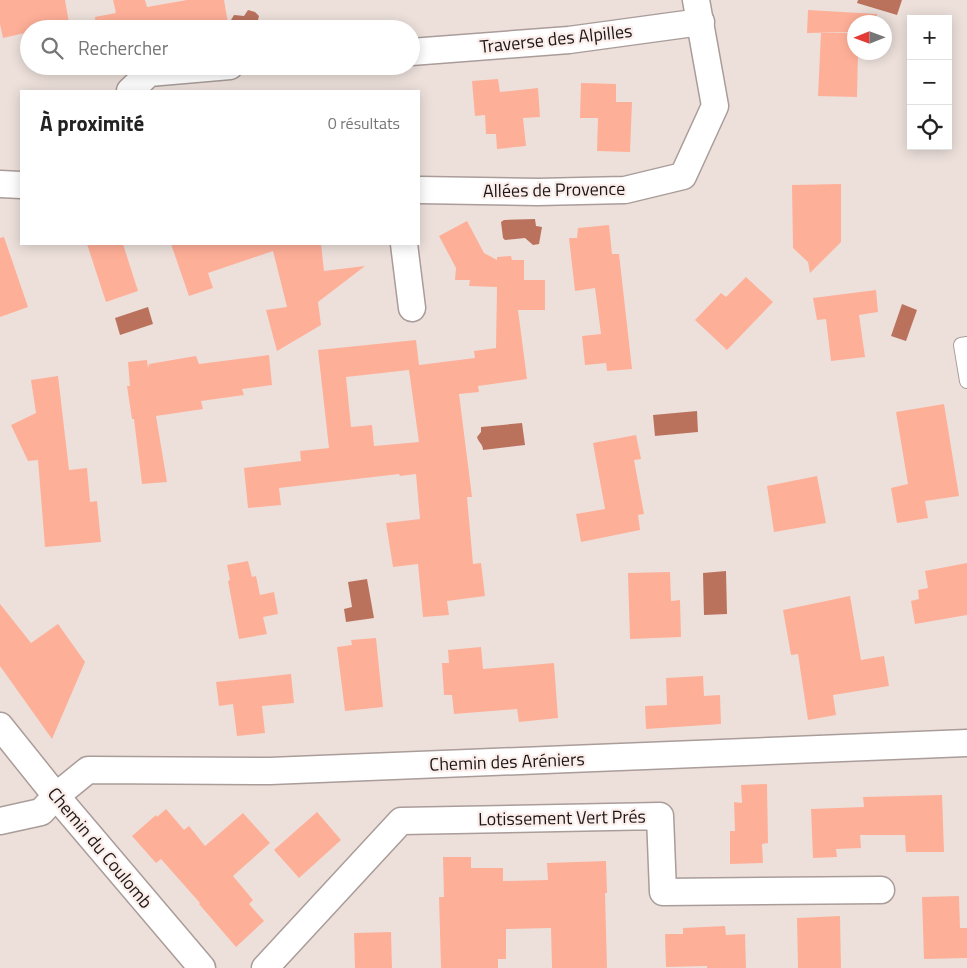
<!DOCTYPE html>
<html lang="fr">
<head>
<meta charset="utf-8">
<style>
	body { margin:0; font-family:"Titillium Web",sans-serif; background:#f6f6f6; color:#222 }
	.controls { position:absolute; right:15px; top:15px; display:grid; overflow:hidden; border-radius:0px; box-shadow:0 2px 12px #0003 }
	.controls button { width:45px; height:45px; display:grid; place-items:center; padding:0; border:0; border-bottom:1px solid #e0e0e0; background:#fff; color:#222; font:25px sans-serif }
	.compass { position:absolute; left:847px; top:15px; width:45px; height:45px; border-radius:50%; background:#fff; box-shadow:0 2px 12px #0003; rotate:269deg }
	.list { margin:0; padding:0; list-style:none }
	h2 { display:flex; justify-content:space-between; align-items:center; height:65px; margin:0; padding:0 20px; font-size:21px }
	h2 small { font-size:16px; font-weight:400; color:#767676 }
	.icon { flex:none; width:28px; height:28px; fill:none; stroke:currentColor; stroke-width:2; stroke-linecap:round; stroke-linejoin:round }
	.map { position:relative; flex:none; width:967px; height:968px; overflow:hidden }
	.search { position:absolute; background:#fff; box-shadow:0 2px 12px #0003; left:20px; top:20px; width:400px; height:55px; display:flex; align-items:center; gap:12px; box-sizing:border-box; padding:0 18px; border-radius:28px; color:#767676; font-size:19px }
	.panel { position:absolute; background:#fff; box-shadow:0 2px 12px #0003; left:20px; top:90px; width:400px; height:155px; border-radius:0px }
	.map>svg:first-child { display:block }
</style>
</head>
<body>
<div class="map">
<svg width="967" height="968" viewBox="0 0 967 968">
	<rect width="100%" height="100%" fill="#ede0db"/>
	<g fill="#bb725d">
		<polygon points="858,0 902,0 897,15 857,3"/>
		<polygon points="248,10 255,12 259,16 258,20 263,29 232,29 231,20 234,15 244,16"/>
		<polygon points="535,219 536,226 542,227 539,244 533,245 525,238 505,240 503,238 501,222 504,220"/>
		<polygon points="902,304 917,310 906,341 891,336"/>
		<polygon points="148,307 153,324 120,335 115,318"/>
		<polygon points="697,411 698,432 655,436 653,415"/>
		<path d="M 522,423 L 525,445 L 483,450 C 483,444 478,442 477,437 L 481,432 L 481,427 Z"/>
		<polygon points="726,571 727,614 704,615 703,573"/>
		<polygon points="367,579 374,618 346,622 344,609 352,607 348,582"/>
	</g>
	<g fill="#feaf98" fill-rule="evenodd">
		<polygon points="0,0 65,0 69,23 44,29 29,29 29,32 3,38 0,24"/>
		<polygon points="113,0 145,0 147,7 187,0 224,0 229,29 96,29 95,17 116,13"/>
		<polygon points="808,10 877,14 876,22 854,22 854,32 807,33"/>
		<polygon points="821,33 854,33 854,52 858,52 857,97 818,96"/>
		<polygon points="498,79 500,92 538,88 540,117 523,118 526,146 497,149 496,134 486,134 485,115 475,116 472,81"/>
		<polygon points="581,83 616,84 616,102 632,102 630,152 597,151 598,118 580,118"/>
		<polygon points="841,184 841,242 810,273 808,262 793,248 792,185"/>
		<path d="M 467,221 L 484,253 L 497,260 L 497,257 L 511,256 L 512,260 L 524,260 L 524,280 L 545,280 L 545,310 L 518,310 L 527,379 L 478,386 L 479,392 L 459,394 L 472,497 L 467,497 L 473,564 L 481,563 L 485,596 L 447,601 L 449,615 L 423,617 L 418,564 L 393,567 L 386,523 L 420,519 L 416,474 L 400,476 L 399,474 L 279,488 L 281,505 L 248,508 L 244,468 L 301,461 L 300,451 L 329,448 L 318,350 L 416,340 L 419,365 L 475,358 L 474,351 L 496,348 L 497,287 L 469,286 L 470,280 L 455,280 L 456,268 L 439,236 ZM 409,370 L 419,442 L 374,446 L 372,425 L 351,427 L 346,377 Z"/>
		<polygon points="609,225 612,254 619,254 632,369 607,371 606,363 585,365 582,336 601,334 595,288 575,291 569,238 577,238 578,228"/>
		<polygon points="4,237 28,307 0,317 0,238"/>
		<polygon points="87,244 123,244 138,291 106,302"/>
		<polygon points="171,244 321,244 324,271 365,266 318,302 321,325 277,351 266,310 287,307 273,251 208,273 213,288 189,296"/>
		<polygon points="746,277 773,302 727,350 695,320 721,293 726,297"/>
		<polygon points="876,290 878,312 859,315 865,357 831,361 826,319 817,320 813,298"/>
		<polygon points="269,355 272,385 242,389 244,395 201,401 203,409 156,416 167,482 142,484 134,419 132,419 127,386 130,386 128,362 147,360 148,368 149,364 196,356 199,364"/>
		<polygon points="58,376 69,470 87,468 90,502 97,501 101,542 45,547 38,460 28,461 11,425 36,413 31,380"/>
		<polygon points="944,404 959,496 925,501 928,518 897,523 891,488 908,484 896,412"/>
		<polygon points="636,435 641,459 634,460 644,514 638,515 640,530 581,542 576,514 605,509 593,443"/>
		<polygon points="817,476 826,523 774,532 767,486"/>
		<polygon points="248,561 252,577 256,576 260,595 274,592 278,614 263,617 267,634 239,639 228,581 230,580 227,565"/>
		<polygon points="967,563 967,615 915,624 911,601 919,599 918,590 928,588 925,571"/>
		<polygon points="670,572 671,601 680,600 681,637 630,639 628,573"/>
		<polygon points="850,596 861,660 884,656 889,686 833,695 836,715 808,720 798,654 791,655 783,610"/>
		<polygon points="0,604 31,643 58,624 85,662 52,739 0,666"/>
		<polygon points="376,638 383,707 345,711 337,647 352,645 351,640"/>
		<polygon points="481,647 483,669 554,663 558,718 519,722 517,709 454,714 452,695 444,695 442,663 449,663 448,650"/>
		<polygon points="291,674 294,703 262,706 265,733 237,736 233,704 219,706 216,682"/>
		<polygon points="703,676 704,696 720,695 721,724 646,729 645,706 667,705 666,678"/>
		<polygon points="767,784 768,843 762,844 763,863 730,864 730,831 735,831 734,802 742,803 741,785"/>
		<polygon points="942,795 944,852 906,852 905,835 860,835 861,848 836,849 837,857 813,858 811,809 864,807 863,797"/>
		<polygon points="166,809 184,830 189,826 205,846 243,813 270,843 233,876 253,900 249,904 264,921 236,947 199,904 200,903 161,859 156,863 132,836 156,815 157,817"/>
		<polygon points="317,812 341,840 299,878 274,850"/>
		<polygon points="443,857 471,857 471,868 503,868 503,881 548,880 547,863 606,861 607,893 605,893 607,968 552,968 551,928 506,929 506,959 498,959 498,968 441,968 439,897 444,897"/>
		<polygon points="959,896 960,928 967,928 967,958 924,959 922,897"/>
		<polygon points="840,916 841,968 798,968 797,918"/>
		<polygon points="725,926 726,935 745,934 746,968 707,968 707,966 666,967 665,934 683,934 683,928"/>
		<polygon points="391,932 392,968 355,968 354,933"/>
	</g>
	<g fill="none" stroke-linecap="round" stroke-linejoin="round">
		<defs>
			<polyline id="lane" points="967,344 961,345 967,381"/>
			<g id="street">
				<polyline points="411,52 569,40 701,22"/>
				<polyline points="130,91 149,73 230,66"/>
				<polyline points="0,184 21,185"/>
				<polyline points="419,190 538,192 625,190 683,176 715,106 696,0"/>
				<polyline points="404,244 412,308"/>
				<polyline points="0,726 56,796 202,968"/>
				<polyline points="0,821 41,812 56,796 88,770 270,771 967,743"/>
				<polyline points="265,968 401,821 660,816 663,892 881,890"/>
			</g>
		</defs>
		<use href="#lane" stroke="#a99c99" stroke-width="16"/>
		<use href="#street" stroke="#a99c99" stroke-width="29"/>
		<use href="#lane" stroke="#fff" stroke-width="14"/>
		<use href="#street" stroke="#fff" stroke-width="26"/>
	</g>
	<g text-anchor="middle" stroke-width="4.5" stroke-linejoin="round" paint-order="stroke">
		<g font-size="18" fill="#1c1716" stroke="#fbede9">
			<text transform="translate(556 39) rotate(-6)" y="6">Traverse des Alpilles</text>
			<text transform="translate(554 190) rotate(-1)" y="6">Allées de Provence</text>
			<text transform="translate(507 762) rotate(-2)" y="6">Chemin des Aréniers</text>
			<text transform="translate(562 818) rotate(-1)" y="6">Lotissement Vert Prés</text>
			<text transform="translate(100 848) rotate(50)" y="6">Chemin du Coulomb</text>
		</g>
	</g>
</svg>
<div class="controls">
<button>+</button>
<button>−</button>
<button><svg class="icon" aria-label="locate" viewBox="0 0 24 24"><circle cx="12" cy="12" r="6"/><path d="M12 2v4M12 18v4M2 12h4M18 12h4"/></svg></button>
</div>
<svg class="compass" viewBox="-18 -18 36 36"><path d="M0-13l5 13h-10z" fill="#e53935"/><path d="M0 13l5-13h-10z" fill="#767676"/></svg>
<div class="search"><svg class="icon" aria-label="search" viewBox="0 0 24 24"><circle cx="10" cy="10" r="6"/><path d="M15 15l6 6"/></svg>Rechercher</div>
<section class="panel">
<h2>À proximité<small>0 résultats</small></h2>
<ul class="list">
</ul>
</section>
</div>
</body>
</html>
